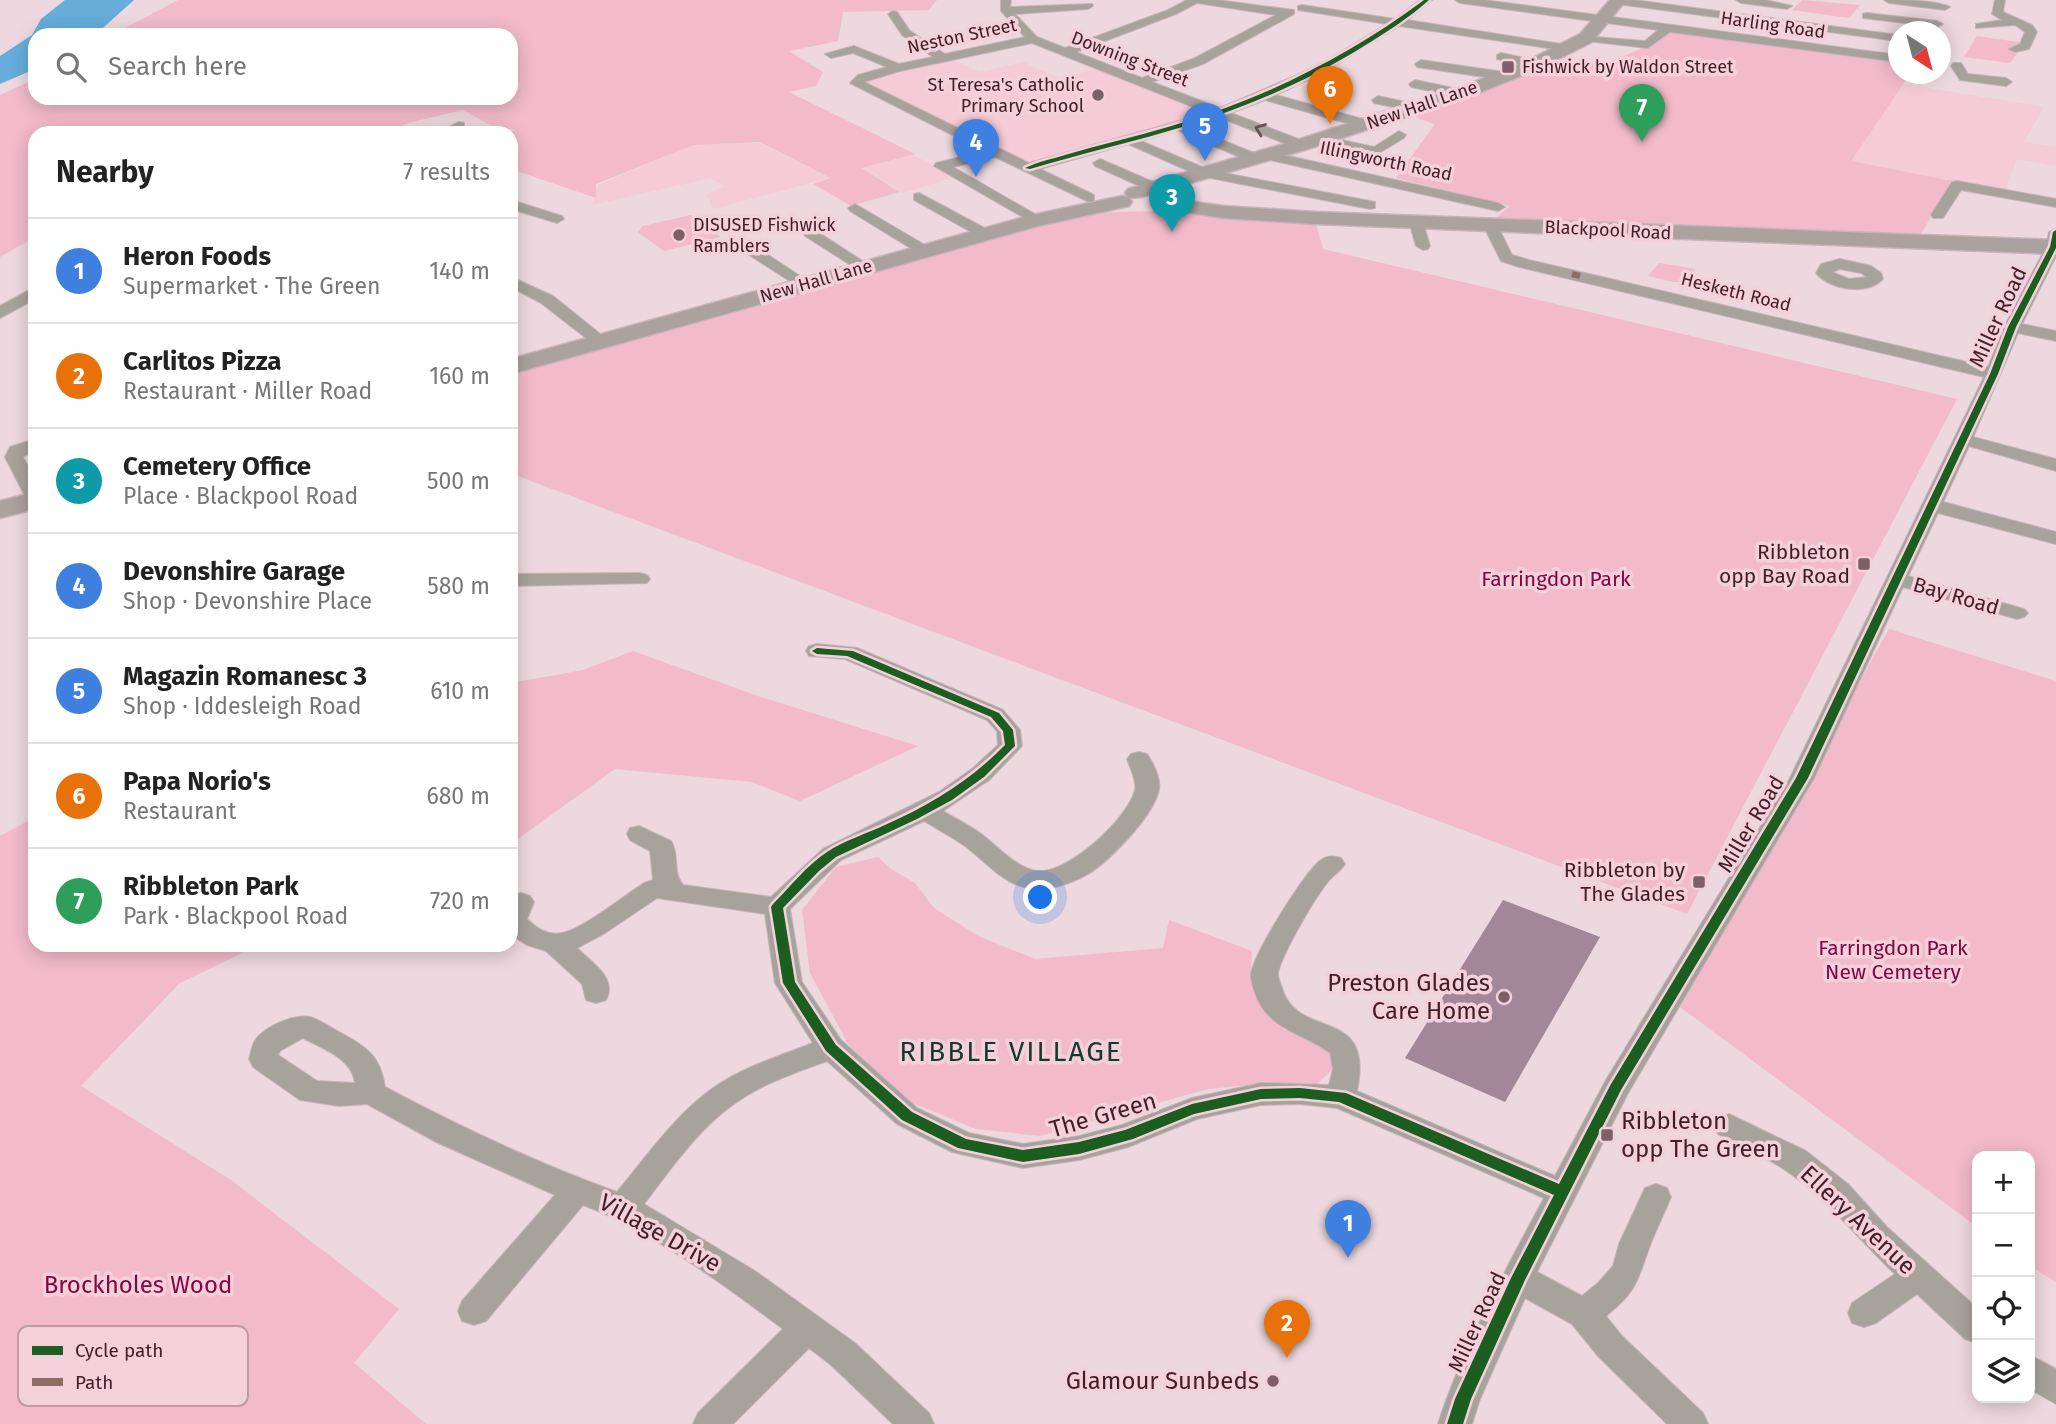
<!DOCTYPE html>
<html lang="en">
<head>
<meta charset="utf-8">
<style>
	body { margin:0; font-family:"Fira Sans",sans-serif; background:#f2f2f2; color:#222 }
	.controls { position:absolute; right:21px; bottom:21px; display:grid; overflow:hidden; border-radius:14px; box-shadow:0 4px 18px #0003 }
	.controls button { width:63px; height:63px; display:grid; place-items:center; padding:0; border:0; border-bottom:2px solid #e0e0e0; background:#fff; color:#222; font:35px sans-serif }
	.compass { position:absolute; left:1888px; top:21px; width:63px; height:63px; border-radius:50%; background:#fff; box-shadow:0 4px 18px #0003; rotate:144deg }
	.you { position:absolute; left:1041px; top:898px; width:24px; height:24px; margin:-18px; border:5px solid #fff; border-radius:50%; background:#1a73e8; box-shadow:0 0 0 10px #1a73e833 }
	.badge { display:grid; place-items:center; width:46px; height:46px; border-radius:50%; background:#7c5f68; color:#fff; font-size:23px; font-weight:700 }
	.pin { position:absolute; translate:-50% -58px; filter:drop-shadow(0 2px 4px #0008) }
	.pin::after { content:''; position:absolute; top:37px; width:24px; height:21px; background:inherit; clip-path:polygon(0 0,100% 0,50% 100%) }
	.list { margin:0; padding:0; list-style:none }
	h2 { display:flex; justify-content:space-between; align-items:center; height:91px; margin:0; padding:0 28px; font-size:30px }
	h2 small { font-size:23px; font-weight:400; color:#767676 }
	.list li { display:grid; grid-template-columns:46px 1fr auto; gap:21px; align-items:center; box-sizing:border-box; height:105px; padding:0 28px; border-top:2px solid #e0e0e0 }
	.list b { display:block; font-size:26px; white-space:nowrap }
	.list p { margin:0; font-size:23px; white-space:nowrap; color:#767676 }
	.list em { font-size:23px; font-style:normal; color:#767676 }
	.icon { flex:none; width:38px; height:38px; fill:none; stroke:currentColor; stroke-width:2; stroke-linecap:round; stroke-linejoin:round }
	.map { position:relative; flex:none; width:2056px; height:1424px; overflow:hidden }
	.search { position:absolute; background:#fff; box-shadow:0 4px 18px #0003; left:28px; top:28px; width:490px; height:77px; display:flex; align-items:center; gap:18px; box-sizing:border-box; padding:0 24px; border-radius:21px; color:#767676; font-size:26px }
	.panel { position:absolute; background:#fff; box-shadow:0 4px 18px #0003; left:28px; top:126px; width:490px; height:826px; border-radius:21px }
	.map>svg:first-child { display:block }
</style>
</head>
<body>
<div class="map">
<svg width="2056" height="1424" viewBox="0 0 2056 1424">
	<rect width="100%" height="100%" fill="#ecd8de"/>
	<g fill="#f4cbd7">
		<polygon points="953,60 979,72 1023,62 1060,78 1097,69 1208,114 1027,162 865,84 870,78 879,75"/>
		<polygon points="1903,84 2044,107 2024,142 2056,147 2056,166 2017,159 2004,191 1844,162"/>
		<polygon points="760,143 829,178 713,209 707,194 725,186 711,178 592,205 598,185 692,145"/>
		<polygon points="913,155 956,177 902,193 864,168"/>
	</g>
	<g fill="#f2bacb">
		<polygon points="178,0 937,0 929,10 843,12 838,41 789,51 823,72 816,86 789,92 915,154 862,168 899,192 851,206 813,184 830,178 760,142 693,145 596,184 596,198 511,169 509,133 515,130 490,125 463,110 408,123 386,133 35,133 35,237 0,257 0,95 35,79 35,98 511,98 511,35 112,35"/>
		<polygon points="1802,0 1860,5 1849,18 1792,10"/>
		<path d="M 1669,29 L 1898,60 L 1898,74 L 1910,74 L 1851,161 L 1952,181 C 1939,200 1931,219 1919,237 L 1491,222 L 1510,206 L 1396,178 L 1435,124 L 1409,115 L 1568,58 L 1603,65 L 1652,44 Z"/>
		<polygon points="1977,36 2025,43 2010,63 1964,57"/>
		<polygon points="1158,211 1316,224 1323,249 1957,399 1687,914 515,475 511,470 511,372 1079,213"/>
		<polygon points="691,215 721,237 664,251 638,232 643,226"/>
		<polygon points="1659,263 1696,269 1684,282 1673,282 1648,276"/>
		<polygon points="1889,629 2056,681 2056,1282 2030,1266 2030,1156 1977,1156 1977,1227 1680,1007"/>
		<polygon points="633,651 758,696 918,746 800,801 752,782 615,769 511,844 511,683 583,670"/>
		<polygon points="35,817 35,945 259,945 180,983 81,1086 231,1180 399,1309 354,1363 426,1424 0,1424 0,836"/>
		<polygon points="878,857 891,869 915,883 934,908 978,936 1035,959 1163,948 1169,920 1252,951 1250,981 1263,1010 1285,1030 1313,1036 1333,1048 1336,1066 1315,1086 1261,1084 1208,1089 1040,1136 976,1129 908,1101 848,1044 810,973 802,910 836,867"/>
	</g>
	<polygon fill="#66addb" points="65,0 134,0 95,35 35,35 35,69 0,84 0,56 32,35 41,19"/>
	<polygon fill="#a48699" points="1503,900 1600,937 1505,1102 1405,1058"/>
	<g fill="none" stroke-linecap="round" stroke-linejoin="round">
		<defs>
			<g id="minor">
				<path d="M 1001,0 L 1011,0 L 1010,7 L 1092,4 L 1093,6 L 1088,9 L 1015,14 L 1037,37 L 1065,48 L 1168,10 L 1187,0 L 1217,0 L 1294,10 L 1294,14 L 1203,64 L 1152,82 L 1220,108 L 1318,66 L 1387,24 L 1298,10 L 1298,6 L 1302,5 L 1395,19 L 1420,0 L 1432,0 L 1407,20 L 1568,45 L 1574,48 L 1568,51 L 1399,26 L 1326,71 L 1276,95 L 1370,121 L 1370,127 L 1360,127 L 1265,100 L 1231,113 L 1306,142 L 1306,148 L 1296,148 L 1219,117 L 1190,127 L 1259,155 L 1259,161 L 1249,161 L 1177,130 L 1141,141 L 1209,170 L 1375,202 L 1375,208 L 1370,209 L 1200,176 L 1128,144 L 1040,169 L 1094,195 L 1094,201 L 1089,202 L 995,157 L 953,167 L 1040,217 L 1042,220 L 1035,224 L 934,166 L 936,163 L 984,151 L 850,83 L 858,75 L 887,67 L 853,53 L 831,58 L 825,54 L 854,46 L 899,64 L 933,57 L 902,35 L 888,14 L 893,11 L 897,12 L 910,31 L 945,54 L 1025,37 L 1001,11 ZM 1197,3 L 1276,15 L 1195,58 L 1142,78 L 1076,52 L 1176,14 ZM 1032,43 L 1208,113 L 1029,163 L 864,82 L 900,71 Z"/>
				<polygon points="1455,0 1484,0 1898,55 1898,62 1670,32 1648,48 1586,41 1580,38 1582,36 1645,41 1658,30 1460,3"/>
				<polygon points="1634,0 1898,35 1898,41 1617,4 1612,1"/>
				<polygon points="1736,0 1766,0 1792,6 1787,9 1741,3"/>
				<path d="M 1884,0 C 1903,0 1935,0 1950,7 L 1945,10 L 1889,3 Z"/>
				<polygon points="1995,0 2005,0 2003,12 2032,25 2037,32 2029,49 2015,52 2009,49 2020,44 2025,32 2015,25 1976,28 1976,24 2002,20 1992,14"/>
				<polygon points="1867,13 1937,21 1943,24 1937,27 1863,18 1863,14"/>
				<polygon points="1501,53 1539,61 1541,64 1535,68 1497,59 1497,55"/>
				<polygon points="1421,60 1504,72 1510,76 1504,80 1417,67 1415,64"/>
				<polygon points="1953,63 1961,63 1968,74 2006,78 2012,82 2006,86 1960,80 1951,66"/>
				<polygon points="1415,80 1463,90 1465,93 1459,97 1411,87 1409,84"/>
				<polygon points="1378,96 1420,105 1422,108 1416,112 1374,103 1372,100"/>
				<polygon points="459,122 464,123 464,129 454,133 437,133"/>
				<polygon points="1399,131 1406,135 1404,138 1376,155 1314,142 1312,139 1319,135 1374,147"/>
				<polygon points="1266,151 1498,203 1505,207 1498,211 1261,158 1259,155"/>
				<polygon points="1100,159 1158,184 1160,187 1153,191 1148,190 1095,166 1093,163"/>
				<polygon points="1957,181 2056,199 2056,207 1961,190 1943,218 1933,218 1931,215 1952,182"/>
				<polygon points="919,193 990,231 992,234 985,238 980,237 914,200 914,194"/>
				<polygon points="511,200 562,216 564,219 557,223 511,209"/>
				<polygon points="855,204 930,248 932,251 930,254 920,254 850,211 848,208"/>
				<polygon points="1416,218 1423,222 1430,246 1428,249 1423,250 1416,246 1409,222"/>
				<path d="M 1490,221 L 1497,225 L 1512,255 L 1529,260 L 1988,367 L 2004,327 L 2046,247 L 2049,232 L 2056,228 L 2056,256 L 2022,324 L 2056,331 L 2056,341 L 2018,333 L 1973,437 L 2056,459 L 2056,471 L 1969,446 L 1943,502 L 2056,532 L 2056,544 L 1938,513 L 1908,576 L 2024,609 L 2028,613 L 2024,617 L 2017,619 L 1903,587 L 1814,778 L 1628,1093 L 1537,1272 L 1582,1296 L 1598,1283 L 1613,1266 L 1619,1244 L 1645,1188 L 1656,1184 L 1667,1188 L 1671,1197 C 1665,1212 1657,1227 1651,1243 C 1637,1280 1639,1289 1606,1316 L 1622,1336 L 1703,1413 L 1708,1424 L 1667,1424 L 1598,1356 L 1572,1324 L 1525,1298 L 1480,1399 L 1472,1424 L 1438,1424 C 1463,1346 1505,1271 1544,1198 L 1337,1108 L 1300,1104 L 1261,1105 L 1197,1119 L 1128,1147 L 1079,1160 L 1023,1168 L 952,1152 L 897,1124 L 827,1061 C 795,1073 761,1084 734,1104 C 697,1130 671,1169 644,1204 L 755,1271 L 855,1343 L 929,1413 L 934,1424 L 893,1424 L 831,1365 L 809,1348 L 733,1424 L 693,1424 L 698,1413 L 783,1329 C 726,1286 650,1230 583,1205 L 486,1321 L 474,1325 L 462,1321 L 458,1311 L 462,1301 L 555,1195 L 436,1142 L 367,1104 L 339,1106 L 300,1100 L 253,1067 L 249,1059 C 251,1052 252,1044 256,1039 C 267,1026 293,1014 310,1017 C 320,1020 330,1027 339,1032 C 366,1047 380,1054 385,1087 C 460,1127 537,1163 617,1192 C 647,1156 675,1115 713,1088 C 743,1067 780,1056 813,1043 L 775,983 L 765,914 L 657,898 L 605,933 L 577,948 C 591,962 618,978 606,1000 L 596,1003 L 586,1000 L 582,984 L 546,951 L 527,945 L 511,935 L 512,896 L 521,893 L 530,896 L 534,902 L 527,919 C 536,928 548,936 562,933 C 582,930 625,895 644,883 L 653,880 L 650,851 L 630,840 L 627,834 L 630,828 L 639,826 L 671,841 C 680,855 672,872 683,885 L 771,897 L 823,849 L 939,792 L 972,769 L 998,745 L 997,731 L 987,720 L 845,659 L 809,656 L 806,651 L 809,646 L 817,644 L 857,648 L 1003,710 L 1020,730 L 1022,746 L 989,780 L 943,811 C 956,819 971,826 984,836 C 998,847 1014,865 1032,870 C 1063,880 1128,819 1135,790 C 1137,781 1130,768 1127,759 L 1131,754 L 1139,752 L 1147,754 C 1153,762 1161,779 1159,789 C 1155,814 1110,861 1088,874 C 1071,884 1047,892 1027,888 C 1002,883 984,860 965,846 C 952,837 937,829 924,821 L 841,860 L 790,909 L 802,982 L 841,1040 L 917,1108 L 969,1133 L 1023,1144 L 1079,1136 L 1122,1125 L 1192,1098 L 1261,1083 L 1329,1085 L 1333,1069 L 1330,1053 C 1305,1034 1273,1031 1258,1000 C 1255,993 1250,981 1251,974 C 1253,955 1305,871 1321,860 C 1328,855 1333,856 1341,858 L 1345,864 C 1340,872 1332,876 1327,883 C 1313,901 1283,952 1278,973 C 1278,978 1280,983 1282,988 C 1298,1042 1375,1004 1357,1091 L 1555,1176 L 1606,1080 L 1790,778 L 1984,377 L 1519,267 L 1501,261 L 1483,225 ZM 303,1038 C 323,1049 352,1058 355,1083 L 317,1081 L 278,1055 L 280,1051 Z"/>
				<polygon points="810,229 815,230 873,268 865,273 860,271 805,236 803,233 805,230"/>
				<polygon points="745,242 750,243 812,284 804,289 799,287 740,249 738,246 740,243"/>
				<path d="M 1840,259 L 1871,266 L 1881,273 L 1883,279 C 1867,296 1830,290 1816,273 L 1821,264 ZM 1840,269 L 1861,273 L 1867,277 L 1849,279 L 1832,272 Z"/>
				<polygon points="511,277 553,296 609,341 607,345 595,345 541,303 511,287"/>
				<polygon points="35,287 35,299 0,318 0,306"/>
				<polygon points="35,439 35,450 23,457 35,479 35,502 25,496 5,457 10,447"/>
				<polygon points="640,573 647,575 650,579 647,583 511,586 511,574"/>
				<path d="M 1729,1114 L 1806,1151 L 1848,1184 L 1887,1227 L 1977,1308 L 1977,1343 L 1965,1339 L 1917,1294 L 1876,1323 L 1864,1327 L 1852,1323 L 1848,1313 L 1852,1303 L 1895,1274 C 1858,1239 1827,1198 1785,1170 C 1765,1156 1740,1146 1718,1134 L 1714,1126 L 1718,1118 Z"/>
				<polygon points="2030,1355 2056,1369 2056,1404 2030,1389"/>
			</g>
			<g id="highway">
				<polygon points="1610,0 1626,0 1592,42 1541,68 1476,94 1308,149 1142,197 1129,198 1132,202 1129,206 1038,226 511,374 511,359 1028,216 1122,196 1128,197 1125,193 1128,189 1294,141 1464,86 1529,60 1580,34"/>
				<polygon points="1161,197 1223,206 1316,212 2056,240 2056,254 1316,224 1223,218 1154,207 1151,203 1154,199"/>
				<polygon points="35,492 35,509 0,518 0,501"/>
			</g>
		</defs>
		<use href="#minor" stroke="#c8b4bb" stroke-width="2"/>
		<use href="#highway" stroke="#c8b4bb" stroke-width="3"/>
		<use href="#minor" fill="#a8a29d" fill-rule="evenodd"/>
		<use href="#highway" fill="#aba19e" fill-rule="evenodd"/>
		<polyline stroke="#8d6e63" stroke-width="6" stroke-dasharray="11 6" stroke-linecap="butt" points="1572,274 1580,276"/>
		<defs>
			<g id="cycleway">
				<path d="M 1424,0 L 1429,0 C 1410,17 1387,32 1364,46 C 1310,80 1251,105 1189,125 C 1137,141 1083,153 1030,169 L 1025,168 C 1037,162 1052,159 1065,155 C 1099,145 1134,137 1168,127 C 1261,100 1346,58 1424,0 Z"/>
				<path d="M 2056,230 L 2056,248 L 2016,327 L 1998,374 L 1808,778 L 1621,1090 L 1525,1280 L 1471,1399 L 1463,1424 L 1447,1424 L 1455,1399 L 1511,1278 L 1554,1195 L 1339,1102 L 1300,1098 L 1261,1099 L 1194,1114 L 1133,1139 L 1079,1154 L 1023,1162 L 958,1148 L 902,1120 L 826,1051 L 783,983 L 771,907 L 773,904 C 790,887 806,866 827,852 C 845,840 866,834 885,825 C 930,805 970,781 1005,745 L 1003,731 L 991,717 L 847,656 L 817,654 L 812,651 L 817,648 L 853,651 L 999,713 L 1013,730 L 1015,746 L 984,777 L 952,800 L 917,819 L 836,857 L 819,871 L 783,908 L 795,982 L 836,1045 L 912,1112 L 966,1139 L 1023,1150 L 1079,1142 L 1125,1130 L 1192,1104 L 1261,1089 L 1300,1088 L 1346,1093 L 1559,1184 L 1611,1084 L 1796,778 L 1990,374 L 2008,327 L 2050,247 L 2053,232 Z"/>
			</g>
		</defs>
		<use href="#cycleway" stroke="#f4d0da" stroke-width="5"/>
		<use href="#cycleway" fill="#1b5e20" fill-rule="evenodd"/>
	</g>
	<defs><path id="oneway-chevron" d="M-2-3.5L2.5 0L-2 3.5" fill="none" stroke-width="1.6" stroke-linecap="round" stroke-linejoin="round" transform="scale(1.75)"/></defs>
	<use stroke="#695357" href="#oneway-chevron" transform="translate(1260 129) rotate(-159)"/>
	<g fill="#7c5f68" stroke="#f4d0da" stroke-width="2.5">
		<rect x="1501" y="60" width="14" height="14" rx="3.5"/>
		<circle cx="1098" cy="95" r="7"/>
		<circle cx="679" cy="235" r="7"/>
		<rect x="1857" y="557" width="14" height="14" rx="3.5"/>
		<rect x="1692" y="875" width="14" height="14" rx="3.5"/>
		<circle cx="1504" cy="997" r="7"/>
		<rect x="1600" y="1128" width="14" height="14" rx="3.5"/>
		<circle cx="1273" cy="1381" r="7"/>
	</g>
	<g text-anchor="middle" stroke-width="7" stroke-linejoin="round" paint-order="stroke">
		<g font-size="18" fill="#3f1e29" stroke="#f4d0da">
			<text transform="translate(1773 25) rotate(8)" y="6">Harling Road</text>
			<text transform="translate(962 36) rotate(-12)" y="6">Neston Street</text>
			<text transform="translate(1130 59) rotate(21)" y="6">Downing Street</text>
			<text transform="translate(1422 105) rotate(-19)" y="6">New Hall Lane</text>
			<text transform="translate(1386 161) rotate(12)" y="6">Illingworth Road</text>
			<text transform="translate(1608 230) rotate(3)" y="6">Blackpool Road</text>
			<text transform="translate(816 281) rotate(-16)" y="6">New Hall Lane</text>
			<text transform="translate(1736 292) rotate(14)" y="6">Hesketh Road</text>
		</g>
		<g font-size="18" fill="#3f1e29" stroke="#f4d0da" text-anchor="start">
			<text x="1522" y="73">Fishwick by Waldon Street</text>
			<text x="1084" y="91" text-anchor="end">St Teresa's Catholic<tspan x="1084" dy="21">Primary School</tspan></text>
			<text x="693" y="231">DISUSED Fishwick<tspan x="693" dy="21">Ramblers</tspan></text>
		</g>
		<g font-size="21" fill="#3f1e29" stroke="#f4d0da">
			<text transform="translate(1998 317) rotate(-65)" y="7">Miller Road</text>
			<text transform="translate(1956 596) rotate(16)" y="7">Bay Road</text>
			<text transform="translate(1751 824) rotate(-59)" y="7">Miller Road</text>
			<text transform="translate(1477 1322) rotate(-65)" y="7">Miller Road</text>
		</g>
		<g font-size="21" fill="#3f1e29" stroke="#f4d0da" text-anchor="end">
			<text x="1850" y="559">Ribbleton<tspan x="1850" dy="24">opp Bay Road</tspan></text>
			<text x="1685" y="877">Ribbleton by<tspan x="1685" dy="24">The Glades</tspan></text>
		</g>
		<g font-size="21" fill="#830544" stroke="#f4d0da">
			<text x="1556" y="586">Farringdon Park</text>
			<text x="1893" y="955">Farringdon Park<tspan x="1893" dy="24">New Cemetery</tspan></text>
		</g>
		<g font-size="24" fill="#3f1e29" stroke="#f4d0da" text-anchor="end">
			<text x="1490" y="991">Preston Glades<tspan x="1490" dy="28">Care Home</tspan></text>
			<text x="1621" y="1129" text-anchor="start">Ribbleton<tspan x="1621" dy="28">opp The Green</tspan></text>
			<text x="1259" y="1389">Glamour Sunbeds</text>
		</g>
		<g font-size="24" fill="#3f1e29" stroke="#f4d0da">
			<text transform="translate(1103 1115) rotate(-16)" y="8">The Green</text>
			<text transform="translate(1858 1220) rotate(43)" y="8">Ellery Avenue</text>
			<text transform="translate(660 1233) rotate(29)" y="8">Village Drive</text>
		</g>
		<g font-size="24" fill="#830544" stroke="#f4d0da">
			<text x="138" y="1293">Brockholes Wood</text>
		</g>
		<g font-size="28" letter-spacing="2" fill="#173832" stroke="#f4d0da">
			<text x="1011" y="1061">RIBBLE VILLAGE</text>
		</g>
	</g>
	<rect x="18" y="1326" width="230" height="80" rx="10" fill="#f4d0da" stroke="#be9ba5" stroke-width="2"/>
	<rect x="32" y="1346" width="31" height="9" fill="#1b5e20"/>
	<rect x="32" y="1378" width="31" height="8" fill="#8d6e63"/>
	<g font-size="19" fill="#3f1e29">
		<text x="75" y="1357">Cycle path</text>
		<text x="75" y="1389">Path</text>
	</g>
</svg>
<div class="controls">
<button>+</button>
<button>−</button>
<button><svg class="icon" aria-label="locate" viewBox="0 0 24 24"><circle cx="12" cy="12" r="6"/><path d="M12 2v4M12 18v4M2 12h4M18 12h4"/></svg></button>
<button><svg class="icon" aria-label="layers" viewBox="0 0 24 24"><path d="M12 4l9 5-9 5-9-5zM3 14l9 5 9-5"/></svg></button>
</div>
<svg class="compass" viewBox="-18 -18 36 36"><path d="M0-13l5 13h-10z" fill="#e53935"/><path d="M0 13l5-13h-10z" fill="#767676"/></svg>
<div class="you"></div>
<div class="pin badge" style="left:1348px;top:1258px;background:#3f7fe0">1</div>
<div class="pin badge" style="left:1287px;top:1358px;background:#e8710a">2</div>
<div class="pin badge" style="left:1172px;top:232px;background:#0f9aa8">3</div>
<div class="pin badge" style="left:976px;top:177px;background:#3f7fe0">4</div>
<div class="pin badge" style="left:1205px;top:161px;background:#3f7fe0">5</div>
<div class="pin badge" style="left:1330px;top:124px;background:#e8710a">6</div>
<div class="pin badge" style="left:1642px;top:142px;background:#2e9e5b">7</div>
<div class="search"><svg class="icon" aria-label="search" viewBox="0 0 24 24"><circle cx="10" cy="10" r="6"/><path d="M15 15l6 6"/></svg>Search here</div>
<section class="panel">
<h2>Nearby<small>7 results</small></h2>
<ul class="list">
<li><span class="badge" style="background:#3f7fe0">1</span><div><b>Heron Foods</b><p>Supermarket · The Green</p></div><em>140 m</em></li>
<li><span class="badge" style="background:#e8710a">2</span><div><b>Carlitos Pizza</b><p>Restaurant · Miller Road</p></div><em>160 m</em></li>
<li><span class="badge" style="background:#0f9aa8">3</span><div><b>Cemetery Office</b><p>Place · Blackpool Road</p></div><em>500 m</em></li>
<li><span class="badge" style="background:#3f7fe0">4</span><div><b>Devonshire Garage</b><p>Shop · Devonshire Place</p></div><em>580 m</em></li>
<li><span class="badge" style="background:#3f7fe0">5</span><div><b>Magazin Romanesc 3</b><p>Shop · Iddesleigh Road</p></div><em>610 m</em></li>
<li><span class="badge" style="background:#e8710a">6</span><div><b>Papa Norio's</b><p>Restaurant</p></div><em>680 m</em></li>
<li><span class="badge" style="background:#2e9e5b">7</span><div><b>Ribbleton Park</b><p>Park · Blackpool Road</p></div><em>720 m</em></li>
</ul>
</section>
</div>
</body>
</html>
